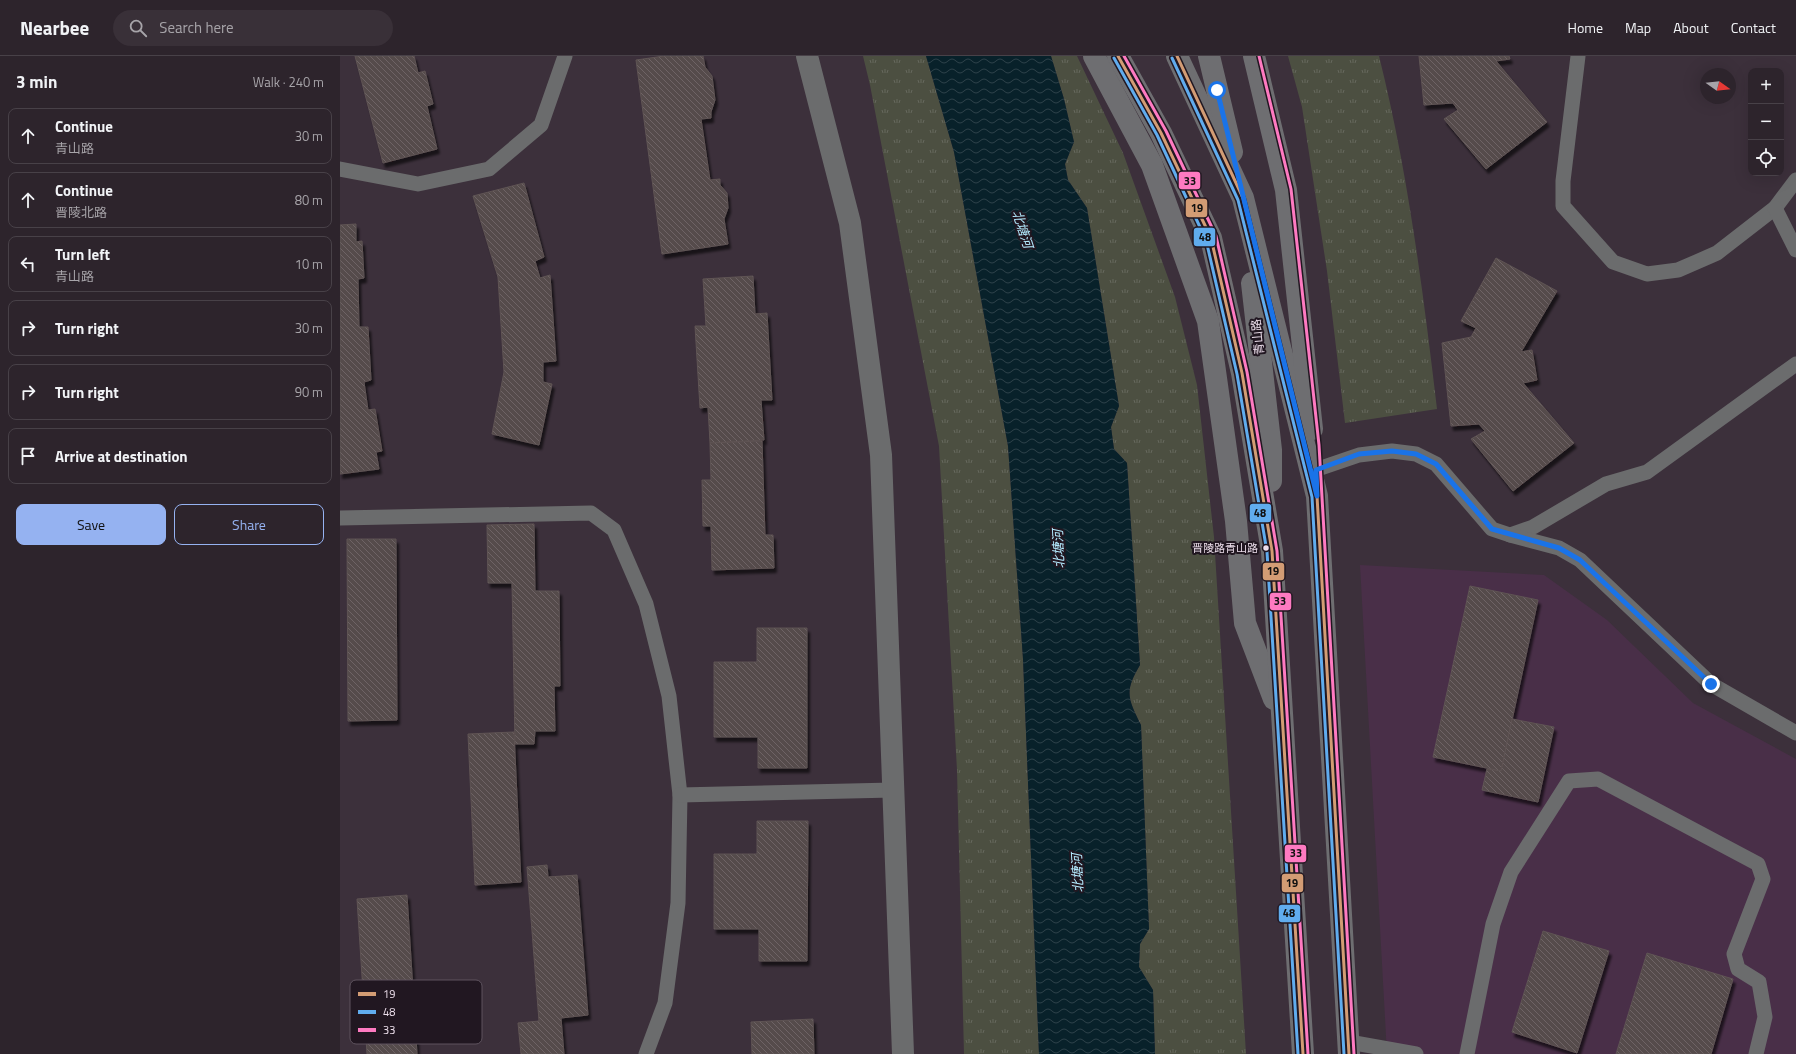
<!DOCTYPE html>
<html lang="en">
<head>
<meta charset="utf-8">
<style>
	body { margin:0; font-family:"Titillium Web","Noto Sans SC",sans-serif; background:#393038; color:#f1f3f6 }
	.controls { position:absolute; right:12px; top:12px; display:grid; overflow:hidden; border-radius:8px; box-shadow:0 4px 16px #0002 }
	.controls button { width:36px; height:36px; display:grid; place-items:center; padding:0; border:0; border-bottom:1px solid #484148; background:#2d242c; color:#f1f3f6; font:20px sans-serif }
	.compass { position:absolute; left:1360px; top:12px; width:36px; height:36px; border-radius:50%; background:#2d242c; box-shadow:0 4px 16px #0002; rotate:105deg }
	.stop { position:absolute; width:12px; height:12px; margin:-9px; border:3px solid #1a73e8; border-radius:50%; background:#fff }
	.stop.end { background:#1a73e8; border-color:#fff; box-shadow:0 1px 4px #0008 }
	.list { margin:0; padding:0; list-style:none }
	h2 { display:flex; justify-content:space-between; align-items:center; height:52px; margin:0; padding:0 16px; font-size:17px }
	h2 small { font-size:13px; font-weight:400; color:#a7a4a9 }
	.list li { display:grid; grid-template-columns:26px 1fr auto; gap:12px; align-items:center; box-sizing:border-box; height:56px; margin:0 8px 8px; padding:0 8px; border:1px solid #484148; border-radius:8px }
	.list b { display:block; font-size:15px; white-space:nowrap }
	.list p { margin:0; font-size:13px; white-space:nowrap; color:#a7a4a9 }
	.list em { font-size:13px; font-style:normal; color:#a7a4a9 }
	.actions { display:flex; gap:8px; padding:12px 16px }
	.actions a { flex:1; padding:9px 0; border:1px solid #95b2f1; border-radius:8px; text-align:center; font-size:14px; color:#95b2f1 }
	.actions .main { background:#95b2f1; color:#111 }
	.icon { flex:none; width:22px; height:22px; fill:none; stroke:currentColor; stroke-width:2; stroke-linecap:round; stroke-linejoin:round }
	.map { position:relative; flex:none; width:1456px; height:998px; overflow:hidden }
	header { display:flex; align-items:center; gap:24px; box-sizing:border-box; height:56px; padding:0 20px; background:#2d242c; border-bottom:1px solid #484148 }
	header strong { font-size:19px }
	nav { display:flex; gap:22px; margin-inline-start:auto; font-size:14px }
	.search { width:280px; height:36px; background:#393038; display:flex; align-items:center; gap:10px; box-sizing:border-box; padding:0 14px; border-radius:22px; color:#a7a4a9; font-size:15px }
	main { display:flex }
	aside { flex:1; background:#2d242c }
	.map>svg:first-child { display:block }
</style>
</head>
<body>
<header>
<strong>Nearbee</strong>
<div class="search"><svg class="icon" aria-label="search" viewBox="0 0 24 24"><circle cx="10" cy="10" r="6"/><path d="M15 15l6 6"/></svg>Search here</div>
<nav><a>Home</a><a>Map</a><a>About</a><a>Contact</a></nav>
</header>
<main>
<aside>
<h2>3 min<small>Walk · 240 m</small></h2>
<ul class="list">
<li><svg class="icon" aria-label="ahead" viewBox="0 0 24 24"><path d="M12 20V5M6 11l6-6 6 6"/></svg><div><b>Continue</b><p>青山路</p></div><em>30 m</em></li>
<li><svg class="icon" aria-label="ahead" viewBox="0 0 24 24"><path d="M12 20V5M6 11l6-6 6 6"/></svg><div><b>Continue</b><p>晋陵北路</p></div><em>80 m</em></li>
<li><svg class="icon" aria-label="left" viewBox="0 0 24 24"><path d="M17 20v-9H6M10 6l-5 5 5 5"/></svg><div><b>Turn left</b><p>青山路</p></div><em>10 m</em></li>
<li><svg class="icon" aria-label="right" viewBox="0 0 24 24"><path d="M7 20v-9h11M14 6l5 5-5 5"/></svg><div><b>Turn right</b></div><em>30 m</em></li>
<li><svg class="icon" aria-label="right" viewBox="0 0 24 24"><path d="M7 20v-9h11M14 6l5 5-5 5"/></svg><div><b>Turn right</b></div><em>90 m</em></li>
<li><svg class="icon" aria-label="arrive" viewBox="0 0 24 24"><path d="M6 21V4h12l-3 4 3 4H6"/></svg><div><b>Arrive at destination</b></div></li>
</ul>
<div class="actions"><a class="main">Save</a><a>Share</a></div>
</aside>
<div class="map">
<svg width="1456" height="998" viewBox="0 0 1456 998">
	<defs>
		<pattern id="park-tufts" width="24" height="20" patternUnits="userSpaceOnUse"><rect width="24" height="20" fill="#4c4f41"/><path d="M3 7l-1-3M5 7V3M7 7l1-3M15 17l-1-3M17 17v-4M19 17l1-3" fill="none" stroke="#66685d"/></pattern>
		<pattern id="water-waves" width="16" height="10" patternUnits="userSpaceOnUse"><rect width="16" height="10" fill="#08212a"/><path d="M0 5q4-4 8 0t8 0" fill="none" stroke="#2c4149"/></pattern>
		<pattern id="building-back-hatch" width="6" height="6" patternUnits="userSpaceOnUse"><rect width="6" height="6" fill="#554b4b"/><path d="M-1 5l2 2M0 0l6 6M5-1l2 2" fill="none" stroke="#6e6465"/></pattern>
		<filter id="shadow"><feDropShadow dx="2.5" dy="4.5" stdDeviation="1" flood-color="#0009"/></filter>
	</defs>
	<rect width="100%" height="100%" fill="#3c303b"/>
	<polygon fill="#492f48" points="1020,509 1204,519 1267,564 1353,647 1456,703 1456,998 1047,998"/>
	<g fill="url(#park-tufts)">
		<polygon points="523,0 586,0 614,96 668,390 683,603 699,998 624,998 617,714 599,390 530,29"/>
		<path d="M 711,0 L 737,0 L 783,97 L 835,241 L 857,329 L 874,481 L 906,998 L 815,998 L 813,934 L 799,911 L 800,888 L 809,873 L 801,669 C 788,642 784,636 800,609 L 787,407 L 774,393 L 771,371 L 779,350 L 747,152 L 728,124 L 725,108 L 734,86 L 724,43 Z"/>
		<path d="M 948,0 L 1039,0 C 1068,116 1083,235 1097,353 L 1005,367 L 987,215 L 962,51 Z"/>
	</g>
	<path fill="url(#water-waves)" d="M 586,0 L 711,0 L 724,43 L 734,86 L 725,108 L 728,124 L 747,152 L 779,350 L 771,371 L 774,393 L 787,407 L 800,609 C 784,636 788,642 801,669 L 809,873 L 800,888 L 799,911 L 813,934 L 815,998 L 699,998 L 683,603 L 668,390 L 614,96 Z"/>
	<g fill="url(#building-back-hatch)" stroke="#5f5454" filter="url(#shadow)">
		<polygon points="15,0 74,0 78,17 85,15 93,48 87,50 97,93 43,107"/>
		<polygon points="324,0 363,0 365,11 372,20 375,44 371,56 371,62 361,63 370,124 380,123 380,129 387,137 388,152 384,163 388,188 322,198 296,4"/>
		<polygon points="1079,0 1169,0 1170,3 1156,5 1207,66 1146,113 1104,63 1118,54 1113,47 1084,49"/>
		<polygon points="184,127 204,201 195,205 200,222 210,219 216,305 203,306 203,326 212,328 199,389 152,378 164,316 158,221 133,140"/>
		<polygon points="16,168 16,186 22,185 24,222 18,223 19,271 28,271 31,324 24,326 28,354 35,353 42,395 36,396 39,413 0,418 0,169"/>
		<polygon points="1156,202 1217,235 1181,296 1192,294 1197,324 1183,327 1234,387 1173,435 1131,383 1145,375 1139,368 1111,370 1102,287 1131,281 1136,272 1121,265"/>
		<polygon points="413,220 415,258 427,257 432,344 421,344 424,384 370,387 368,351 360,352 355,270 366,270 363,223"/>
		<polygon points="422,385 425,479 433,479 434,512 372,514 371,470 363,470 362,424 371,424 370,387"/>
		<polygon points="194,468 195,535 219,535 220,630 214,630 215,675 195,675 194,688 175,688 172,527 148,527 147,469"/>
		<polygon points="7,483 56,483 57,664 8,665"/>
		<polygon points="1130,530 1198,544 1161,715 1093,701"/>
		<polygon points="417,572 467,572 467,712 418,712 418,681 374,681 374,606 417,606"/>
		<polygon points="1172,663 1214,671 1198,746 1142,734 1147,713 1161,715"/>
		<polygon points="174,676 181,826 135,829 128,678"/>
		<polygon points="417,765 468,765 467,905 419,905 419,873 374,873 374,798 417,798"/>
		<polygon points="207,809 208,821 237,819 248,959 221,962 224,998 181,998 178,967 199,965 187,811"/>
		<polygon points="67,839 77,998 27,998 17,843"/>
		<polygon points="1203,875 1269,895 1237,997 1172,976"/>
		<polygon points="1307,897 1393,923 1371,998 1276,998"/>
		<polygon points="473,963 474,998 412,998 411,966"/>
	</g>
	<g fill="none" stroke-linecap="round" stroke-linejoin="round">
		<g stroke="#6b6c6d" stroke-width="15">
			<polyline points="1238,0 1223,125 1223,150 1273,206 1307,218 1338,214 1377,197 1435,152 1456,124"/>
			<polyline points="0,113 78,128 149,113 201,69 225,0"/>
			<polyline points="1435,152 1456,194"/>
			<polyline points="975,414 1019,399 1052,395 1076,398 1096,408 1152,473 1170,479 1193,471 1266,428 1307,416 1456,308"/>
			<polyline points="0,462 251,457 274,474 306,548 329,640 340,739 338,847 325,947 306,998"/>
			<polyline points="1170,479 1219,492 1240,504 1371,628 1456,677"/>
			<polyline points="340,739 553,734"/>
			<polyline points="1009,986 1076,998"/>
			<polyline points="1127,998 1153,868 1171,816 1229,725 1258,723 1418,808 1423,823 1394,898 1398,913 1419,926 1425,961 1416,998"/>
		</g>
		<polyline stroke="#6b6c6d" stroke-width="22" points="467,0 510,167 541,399 563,998"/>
		<g stroke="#6e6e71" stroke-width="22">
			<polyline points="754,0 812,109 868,265 896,465 905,567 934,643"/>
			<polyline points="778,0 821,77 871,182 902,317 932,495 963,998"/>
			<polyline points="837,0 903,142 977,440 1009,998"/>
			<polyline points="869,0 892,96"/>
			<polyline points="914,0 946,134 972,373"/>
			<polyline points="912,227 931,394 931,425"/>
		</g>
		<defs>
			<g id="bus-1">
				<polyline points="778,0 821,77 871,182 902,317 932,495 963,998"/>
				<polyline points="837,0 903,142 977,440 1009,998"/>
			</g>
			<g id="bus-2">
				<polyline points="774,2 817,79 866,184 897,318 927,496 958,998"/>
				<polyline points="832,2 898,144 972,441 1004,998"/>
			</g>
			<g id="bus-3">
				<polyline points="784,0 826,75 876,180 907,316 937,495 968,998"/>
				<polyline points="919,0 951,133 979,389 1014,998"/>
			</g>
		</defs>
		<use href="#bus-1" stroke="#211721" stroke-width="6"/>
		<use href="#bus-2" stroke="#211721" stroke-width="6"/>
		<use href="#bus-3" stroke="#211721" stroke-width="6"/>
		<use href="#bus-1" stroke="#d39c74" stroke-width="3"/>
		<use href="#bus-2" stroke="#60acee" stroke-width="3"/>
		<use href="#bus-3" stroke="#fe7ac1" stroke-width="3"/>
	</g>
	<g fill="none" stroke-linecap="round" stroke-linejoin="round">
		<polyline stroke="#1a73e8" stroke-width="5" points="877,34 977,440 976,414 1019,398 1052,395 1076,398 1096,408 1152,473 1219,492 1240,504 1371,628"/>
	</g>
	<circle fill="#ecdeeb" stroke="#211721" stroke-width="1.5" cx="926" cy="492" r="3.5"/>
	<g text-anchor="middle" stroke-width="4" stroke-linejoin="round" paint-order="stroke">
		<g font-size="11" fill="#ecdeeb" stroke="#211721" text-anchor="end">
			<text x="918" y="496">晋陵路青山路</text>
		</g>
		<g font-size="12" fill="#ecdeeb" stroke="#211721">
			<text transform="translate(918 281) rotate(-96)" y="4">青山路</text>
		</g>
		<g font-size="13" font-style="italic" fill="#b3eafe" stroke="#211721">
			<text transform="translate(683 173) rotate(72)" y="5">北塘河</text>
			<text transform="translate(718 493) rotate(-93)" y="5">北塘河</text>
			<text transform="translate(737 817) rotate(-93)" y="5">北塘河</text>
		</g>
	</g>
	<rect x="10" y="924" width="132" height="64" rx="6" fill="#211721" stroke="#5e535e" stroke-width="1"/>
	<rect x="18" y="936" width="18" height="4" fill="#d39c74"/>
	<rect x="18" y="954" width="18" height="4" fill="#60acee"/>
	<rect x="18" y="972" width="18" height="4" fill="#fe7ac1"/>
	<g font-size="11" fill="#ecdeeb">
		<text x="43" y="942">19</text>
		<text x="43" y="960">48</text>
		<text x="43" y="978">33</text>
	</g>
	<g stroke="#211721" stroke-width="1.5">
		<rect x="838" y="115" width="23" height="19" rx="4" fill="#fe7ac1"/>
		<rect x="845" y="142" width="23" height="20" rx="4" fill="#d39c74"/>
		<rect x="853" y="171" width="23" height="20" rx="4" fill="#60acee"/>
		<rect x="909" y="447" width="23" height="20" rx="4" fill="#60acee"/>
		<rect x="922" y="506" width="23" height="19" rx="4" fill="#d39c74"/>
		<rect x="929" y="536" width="23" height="19" rx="4" fill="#fe7ac1"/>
		<rect x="944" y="788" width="23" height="19" rx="4" fill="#fe7ac1"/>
		<rect x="941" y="817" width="23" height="20" rx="4" fill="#d39c74"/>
		<rect x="938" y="848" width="23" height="19" rx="4" fill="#60acee"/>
	</g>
	<g font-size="11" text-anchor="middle" font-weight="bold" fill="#111">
		<text x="850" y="129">33</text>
		<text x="857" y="156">19</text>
		<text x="865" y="185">48</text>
		<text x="920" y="461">48</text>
		<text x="933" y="519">19</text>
		<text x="940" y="549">33</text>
		<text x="956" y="801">33</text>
		<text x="952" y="831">19</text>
		<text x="949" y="861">48</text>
	</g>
</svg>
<div class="controls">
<button>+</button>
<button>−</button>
<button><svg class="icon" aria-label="locate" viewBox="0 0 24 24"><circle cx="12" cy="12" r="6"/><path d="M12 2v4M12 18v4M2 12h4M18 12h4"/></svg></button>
</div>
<svg class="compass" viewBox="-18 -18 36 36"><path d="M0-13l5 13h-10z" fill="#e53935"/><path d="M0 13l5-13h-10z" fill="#a7a4a9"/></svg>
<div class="stop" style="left:877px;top:34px"></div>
<div class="stop end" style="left:1371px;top:628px"></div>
</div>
</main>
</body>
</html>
